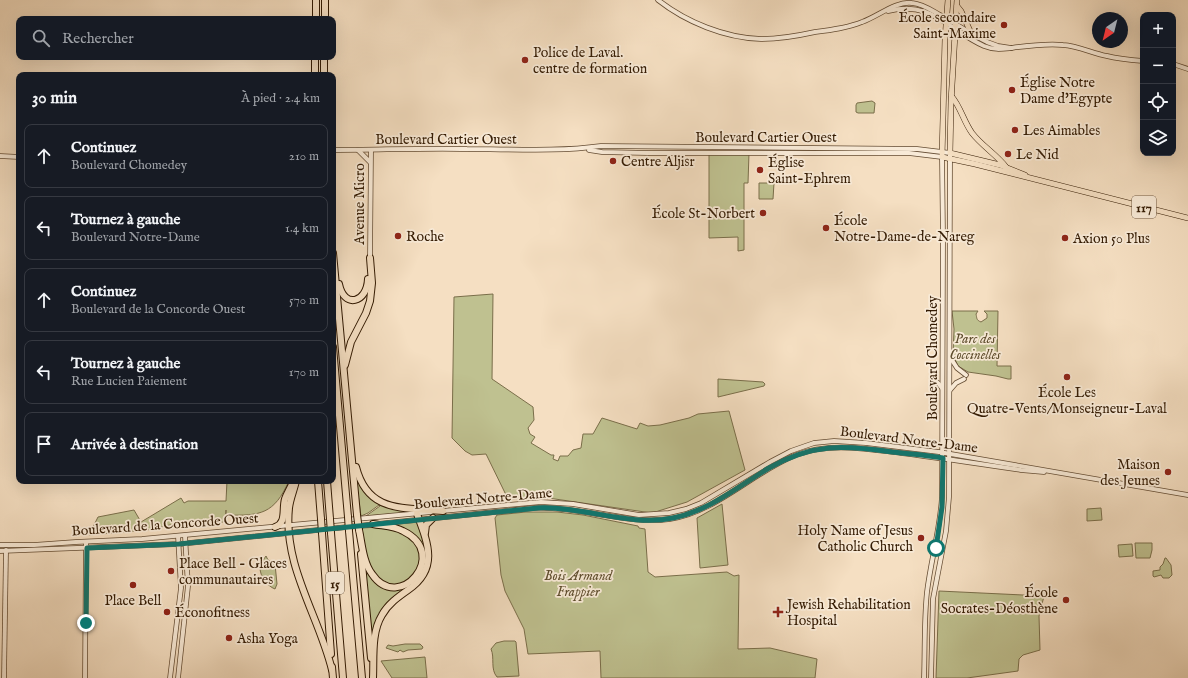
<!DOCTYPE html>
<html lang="fr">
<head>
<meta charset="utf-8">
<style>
	body { margin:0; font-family:"IM FELL English",serif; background:#242831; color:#f1f3f6 }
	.controls { position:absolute; right:12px; top:12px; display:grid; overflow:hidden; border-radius:8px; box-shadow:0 4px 16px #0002 }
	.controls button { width:36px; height:36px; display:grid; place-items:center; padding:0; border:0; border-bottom:1px solid #363941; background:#171b24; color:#f1f3f6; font:20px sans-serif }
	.compass { position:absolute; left:1092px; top:12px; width:36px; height:36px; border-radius:50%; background:#171b24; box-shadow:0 4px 16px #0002; rotate:215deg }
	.stop { position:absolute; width:12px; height:12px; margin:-9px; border:3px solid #0f766e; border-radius:50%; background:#fff }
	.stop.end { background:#0f766e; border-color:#fff; box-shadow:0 1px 4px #0008 }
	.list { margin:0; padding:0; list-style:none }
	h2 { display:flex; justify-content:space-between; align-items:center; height:52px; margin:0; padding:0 16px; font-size:17px }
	h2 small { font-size:13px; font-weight:400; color:#9ea1a6 }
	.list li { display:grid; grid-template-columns:26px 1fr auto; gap:12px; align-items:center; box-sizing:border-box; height:64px; margin:0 8px 8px; padding:0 8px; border:1px solid #363941; border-radius:8px }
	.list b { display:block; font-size:15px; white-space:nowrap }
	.list p { margin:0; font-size:13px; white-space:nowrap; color:#9ea1a6 }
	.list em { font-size:13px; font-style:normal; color:#9ea1a6 }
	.icon { flex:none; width:22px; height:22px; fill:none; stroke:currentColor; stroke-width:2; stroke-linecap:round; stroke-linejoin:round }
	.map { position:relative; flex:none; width:1188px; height:678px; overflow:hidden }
	.search { position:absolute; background:#171b24; box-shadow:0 4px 16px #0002; left:16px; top:16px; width:320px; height:44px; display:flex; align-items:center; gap:10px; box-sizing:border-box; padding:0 14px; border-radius:8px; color:#9ea1a6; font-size:15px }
	.panel { position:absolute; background:#171b24; box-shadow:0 4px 16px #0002; left:16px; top:72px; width:320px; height:412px; border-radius:8px }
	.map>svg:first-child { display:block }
</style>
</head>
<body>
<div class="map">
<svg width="1188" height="678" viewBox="0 0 1188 678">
	<rect width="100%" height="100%" fill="#f5dfc2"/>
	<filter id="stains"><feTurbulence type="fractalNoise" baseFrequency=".005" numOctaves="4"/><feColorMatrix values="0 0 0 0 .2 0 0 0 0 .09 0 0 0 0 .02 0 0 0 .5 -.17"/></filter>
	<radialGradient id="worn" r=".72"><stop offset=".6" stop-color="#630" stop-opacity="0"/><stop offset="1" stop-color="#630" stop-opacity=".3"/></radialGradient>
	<g fill="#bfc190" stroke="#7a6e4a">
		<polygon points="872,101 875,103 874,113 858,113 856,112 856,105 857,103"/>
		<polygon points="709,153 749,153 748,183 744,183 744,250 738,251 738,237 709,238"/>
		<polygon points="759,183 774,183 773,199 759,199"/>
		<polygon points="493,294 492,379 533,407 534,420 528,428 530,434 535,437 531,443 551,455 554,455 553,459 558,461 560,456 568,456 573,450 581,448 583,434 593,434 602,418 637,429 640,423 648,426 660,425 689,418 698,414 729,411 745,470 687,502 652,513 548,498 508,499 486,454 472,455 465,451 452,438 454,297"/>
		<path d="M 952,311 L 978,311 L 976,314 C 977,318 976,320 981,322 L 987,318 L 987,314 L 984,311 L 998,311 L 997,366 L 1011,366 L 1011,379 L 1008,379 L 996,376 L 968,372 L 958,366 L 953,355 L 954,329 Z"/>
		<polygon points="718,379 763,382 765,384 764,386 718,397"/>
		<polygon points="358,478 368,496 414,512 366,516 380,506 379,505 368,513 361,516 356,479"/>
		<path d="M 227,481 L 289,481 C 274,514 261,516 226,515 L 226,510 L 225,522 L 179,523 L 147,530 L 89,535 L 98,517 L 134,510 L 141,522 L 181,498 L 184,503 L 188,501 L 226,501 Z"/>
		<polygon points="722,504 728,565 700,568 697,518"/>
		<polygon points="1101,508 1102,520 1087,521 1087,509"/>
		<polygon points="526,512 557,512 583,515 638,526 639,528 645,529 648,572 655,577 727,572 734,576 739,575 738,649 770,648 817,659 815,678 601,678 600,651 528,654 524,629 505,591 501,575 495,518 497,515"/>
		<polygon points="417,521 424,540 427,557 422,575 392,599 371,640 365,568 389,588 415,580 422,548 391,524"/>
		<path d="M 379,527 C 452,536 412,606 379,578 C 377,576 374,574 372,572 C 366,562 364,541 362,528 Z"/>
		<polygon points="1135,543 1152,543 1152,550 1150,558 1136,558"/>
		<polygon points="1132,544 1133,556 1119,557 1118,545"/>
		<path d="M 266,556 L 268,560 L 275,564 L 277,584 L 275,589 C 267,586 260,576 260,568 C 260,564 264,559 266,556 Z"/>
		<polygon points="1165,558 1166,558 1171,565 1172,575 1169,578 1163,578 1161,575 1154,577 1153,576 1153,571 1160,570 1160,567 1163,564"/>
		<polygon points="939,591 1044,596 1039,616 1040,650 1023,655 1019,659 1018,671 967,678 936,678"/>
		<path d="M 504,641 L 515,641 L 516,642 L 519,676 L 497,677 C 490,669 495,658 491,649 L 496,643 Z"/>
		<polygon points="405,644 420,644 423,647 422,649 408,650 403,652 400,650 398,652 386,648 388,645 393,646"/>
		<polygon points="425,657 427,678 392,678 381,661"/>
	</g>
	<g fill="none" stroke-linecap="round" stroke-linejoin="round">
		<defs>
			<g id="tertiary">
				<path d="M 658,0 C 686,22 725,38 761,39 C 779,39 797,36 815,32 C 831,30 847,28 862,22 C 879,16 895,1 912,3 C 923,4 931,10 940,15 C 956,24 971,34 987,42 L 998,46 L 1011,48"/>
				<path d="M 888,11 C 932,0 948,30 984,46 C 994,50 1001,49 1011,48 C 1026,46 1047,43 1063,45 C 1078,46 1092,53 1107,56 C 1119,59 1131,60 1143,61"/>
				<polyline points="1173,64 1188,69"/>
				<path d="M 333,150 C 378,150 422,148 467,149 C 512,149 557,152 601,146 L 917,149 L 950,153 L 949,497 L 946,531 L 933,599 L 931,678"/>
				<polyline points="358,150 370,162"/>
				<path d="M 589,150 L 602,152 L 648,153 L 909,153 L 942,157 L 943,237 L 942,497 C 940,529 931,560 927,592 C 924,620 925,649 924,678"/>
				<polyline points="0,156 19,157"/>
				<polyline points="370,258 371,150"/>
				<polyline points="950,357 957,368 966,375"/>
				<polyline points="932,379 938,383 942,388"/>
				<polyline points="950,390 956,383 964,379"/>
				<polyline points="442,511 541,502 573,504 639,515 669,513 686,509 701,503 770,462 791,451 814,443 834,441 866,443 939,452 1188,495"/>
				<polyline points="0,545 34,545 76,542 142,539 431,512"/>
				<path d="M 0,551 L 179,544 L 534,508 C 580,506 625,525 670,519 C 716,512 753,472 796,455 C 830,442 866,449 901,453 C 941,458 981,464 1021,470 L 1044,472"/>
				<polyline points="4,678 6,550"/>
				<polyline points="85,678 86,542"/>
				<polyline points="170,678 181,588 178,536"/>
				<polyline points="178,678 188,586 185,536"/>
			</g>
			<g id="primary">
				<polyline points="948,0 945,39 942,157 975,164 1188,218"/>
				<polyline points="957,0 951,102 950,153 1000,165 1025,175"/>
				<polyline points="957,6 961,11 971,33"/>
				<path d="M 952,97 C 960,106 964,122 972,133 C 982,146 996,154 1006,167"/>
			</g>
			<g id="motorway">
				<polyline points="325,0 325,19"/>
				<polyline points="316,19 316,0"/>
				<polyline points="315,75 315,57"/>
				<polyline points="324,75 324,57"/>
				<polyline points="333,253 357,515"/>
				<path d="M 339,284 C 344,309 367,303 368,279"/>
				<polyline points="333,347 348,517"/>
				<polyline points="345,365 351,342 366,313 370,301 372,283 370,258"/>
				<path d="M 356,467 C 368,514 404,507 443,511"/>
				<path d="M 296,481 C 294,490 290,499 289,508 C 283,566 319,616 332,670"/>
				<polyline points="318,481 321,519"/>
				<polyline points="327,481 330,519"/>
				<path d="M 275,527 C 287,523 282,509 285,499 C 287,493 290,489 292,484"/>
				<path d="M 359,530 C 362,544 363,562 372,574 C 399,614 451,554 403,531 C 394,526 383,526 373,524"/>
				<polyline points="349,531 362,678"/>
				<polyline points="322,533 331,654"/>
				<polyline points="331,533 343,678"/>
				<polyline points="425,533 426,525 433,518"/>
				<polyline points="361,554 371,658"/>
				<polyline points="332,667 333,678"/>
				<path d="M 373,678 C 374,658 371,633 382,615 C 388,604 398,597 408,590 C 439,569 428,543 417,514"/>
			</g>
		</defs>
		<use href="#tertiary" stroke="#644c33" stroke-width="5.5"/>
		<use href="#primary" stroke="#341b03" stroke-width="6"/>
		<use href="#motorway" stroke="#341b03" stroke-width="8"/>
		<use href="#tertiary" stroke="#f8ead7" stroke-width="4"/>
		<use href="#primary" stroke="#f5dfc2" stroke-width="5"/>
		<use href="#motorway" stroke="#f5dfc2" stroke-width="6"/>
		<defs>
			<g id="motorway-bridge">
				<polyline points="357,515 359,530"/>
				<polyline points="348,517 349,531"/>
				<polyline points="321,519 322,533"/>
				<polyline points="330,519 331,533"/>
			</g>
		</defs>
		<use href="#motorway-bridge" stroke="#341b03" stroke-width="8" stroke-linecap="butt"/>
		<use href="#motorway-bridge" stroke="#f5dfc2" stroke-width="6"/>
	</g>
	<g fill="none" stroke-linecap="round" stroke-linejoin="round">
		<path stroke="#0f766e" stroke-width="5" d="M 86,623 L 87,548 L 179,544 L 538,508 C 583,506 630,527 673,518 C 709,511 739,486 769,468 C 813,443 844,445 892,452 C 909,454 926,455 943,458 L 942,507 L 936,548"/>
	</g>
	<g fill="#8f2418" stroke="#f8ead7" stroke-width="1.5">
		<circle cx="1004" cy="25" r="4"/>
		<circle cx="525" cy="60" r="4"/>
		<circle cx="1012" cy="90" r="4"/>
		<circle cx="1015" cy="130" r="4"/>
		<circle cx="1008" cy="154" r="4"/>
		<circle cx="613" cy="161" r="4"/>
		<circle cx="760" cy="170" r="4"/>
		<circle cx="763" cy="213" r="4"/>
		<circle cx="826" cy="228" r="4"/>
		<circle cx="398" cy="236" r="4"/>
		<circle cx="1065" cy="238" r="4"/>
		<circle cx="1067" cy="377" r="4"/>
		<circle cx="1168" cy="472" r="4"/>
		<circle cx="921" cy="538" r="4"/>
		<circle cx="171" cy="571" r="4"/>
		<circle cx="133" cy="585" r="4"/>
		<circle cx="1066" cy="600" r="4"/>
		<circle cx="167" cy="612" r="4"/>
		<path d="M776 606h4v4h4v4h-4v4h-4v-4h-4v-4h4z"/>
		<circle cx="229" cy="638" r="4"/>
	</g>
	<g text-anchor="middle" stroke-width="3.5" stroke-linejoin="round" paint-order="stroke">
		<g fill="#f8ead7" stroke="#6f5943" stroke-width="1">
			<rect x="1132" y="196" width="24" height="22" rx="3"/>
			<rect x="326" y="572" width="18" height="22" rx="3"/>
		</g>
		<g font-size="13" font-weight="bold" fill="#341b03">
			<text x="1144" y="212">117</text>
			<text x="335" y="588">15</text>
		</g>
		<g font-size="14" fill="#341b03" stroke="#f8ead7" text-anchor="start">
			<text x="996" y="22" text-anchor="end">École secondaire<tspan x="996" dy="16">Saint-Maxime</tspan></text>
			<text x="533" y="57">Police de Laval.<tspan x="533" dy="16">centre de formation</tspan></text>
			<text x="1020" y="87">Église Notre<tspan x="1020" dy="16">Dame d'Egypte</tspan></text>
			<text x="1023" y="135">Les Aimables</text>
			<text x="1016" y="159">Le Nid</text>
			<text x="621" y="166">Centre Aljisr</text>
			<text x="768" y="167">Église<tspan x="768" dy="16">Saint-Ephrem</tspan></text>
			<text x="755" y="218" text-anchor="end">École St-Norbert</text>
			<text x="834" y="225">École<tspan x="834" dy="16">Notre-Dame-de-Nareg</tspan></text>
			<text x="406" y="241">Roche</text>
			<text x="1073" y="243">Axion 50 Plus</text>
			<text x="1067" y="397" text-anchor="middle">École Les<tspan x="1067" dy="16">Quatre-Vents/Monseigneur-Laval</tspan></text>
			<text x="1160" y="469" text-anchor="end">Maison<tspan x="1160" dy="16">des Jeunes</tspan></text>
			<text x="913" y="535" text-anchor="end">Holy Name of Jesus<tspan x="913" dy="16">Catholic Church</tspan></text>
			<text x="179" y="568">Place Bell - Glaces<tspan x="179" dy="16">communautaires</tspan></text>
			<text x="1058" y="597" text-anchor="end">École<tspan x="1058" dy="16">Socrates-Déosthène</tspan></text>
			<text x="133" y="605" text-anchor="middle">Place Bell</text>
			<text x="787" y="609">Jewish Rehabilitation<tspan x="787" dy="16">Hospital</tspan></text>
			<text x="175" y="617">Éconofitness</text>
			<text x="237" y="643">Asha Yoga</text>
		</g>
		<g font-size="14" fill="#341b03" stroke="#f8ead7">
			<text x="766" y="142">Boulevard Cartier Ouest</text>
			<text x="446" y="144">Boulevard Cartier Ouest</text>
			<text transform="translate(359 204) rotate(-90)" y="5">Avenue Micro</text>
			<text transform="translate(932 358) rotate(-90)" y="5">Boulevard Chomedey</text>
			<text transform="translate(909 439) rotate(7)" y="5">Boulevard Notre-Dame</text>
			<text transform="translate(483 498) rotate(-5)" y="5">Boulevard Notre-Dame</text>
			<text transform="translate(165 524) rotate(-4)" y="5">Boulevard de la Concorde Ouest</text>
		</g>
		<g font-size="14" font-style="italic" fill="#5e4d2d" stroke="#f8ead7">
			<text x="975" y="343">Parc des<tspan x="975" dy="16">Coccinelles</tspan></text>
			<text x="578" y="580">Bois Armand<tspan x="578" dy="16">Frappier</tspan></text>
		</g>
	</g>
	<rect width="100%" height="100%" filter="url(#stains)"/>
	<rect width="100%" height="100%" fill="url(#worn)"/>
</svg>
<div class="controls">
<button>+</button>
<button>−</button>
<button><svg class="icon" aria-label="locate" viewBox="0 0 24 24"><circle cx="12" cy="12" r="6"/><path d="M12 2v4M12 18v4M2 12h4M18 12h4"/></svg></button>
<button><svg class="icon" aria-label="layers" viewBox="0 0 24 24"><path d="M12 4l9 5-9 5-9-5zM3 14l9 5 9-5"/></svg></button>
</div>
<svg class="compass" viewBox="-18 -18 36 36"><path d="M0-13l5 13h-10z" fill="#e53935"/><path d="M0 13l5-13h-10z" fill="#9ea1a6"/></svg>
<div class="stop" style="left:936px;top:548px"></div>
<div class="stop end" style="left:86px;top:623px"></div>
<div class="search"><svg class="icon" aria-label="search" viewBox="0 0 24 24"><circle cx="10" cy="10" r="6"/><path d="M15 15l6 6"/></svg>Rechercher</div>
<section class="panel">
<h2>30 min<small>À pied · 2.4 km</small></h2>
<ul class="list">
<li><svg class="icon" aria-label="ahead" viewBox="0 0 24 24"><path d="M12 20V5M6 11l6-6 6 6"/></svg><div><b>Continuez</b><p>Boulevard Chomedey</p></div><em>210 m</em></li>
<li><svg class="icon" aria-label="left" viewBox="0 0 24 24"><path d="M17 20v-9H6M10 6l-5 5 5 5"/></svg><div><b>Tournez à gauche</b><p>Boulevard Notre-Dame</p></div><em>1.4 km</em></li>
<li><svg class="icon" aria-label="ahead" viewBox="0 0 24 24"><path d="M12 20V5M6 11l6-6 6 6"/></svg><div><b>Continuez</b><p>Boulevard de la Concorde Ouest</p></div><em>570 m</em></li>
<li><svg class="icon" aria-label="left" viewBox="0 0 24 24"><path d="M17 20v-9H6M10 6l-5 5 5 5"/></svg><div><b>Tournez à gauche</b><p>Rue Lucien Paiement</p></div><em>170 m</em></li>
<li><svg class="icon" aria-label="arrive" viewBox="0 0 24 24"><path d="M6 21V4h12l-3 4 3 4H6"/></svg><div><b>Arrivée à destination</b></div></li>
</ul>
</section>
</div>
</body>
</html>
